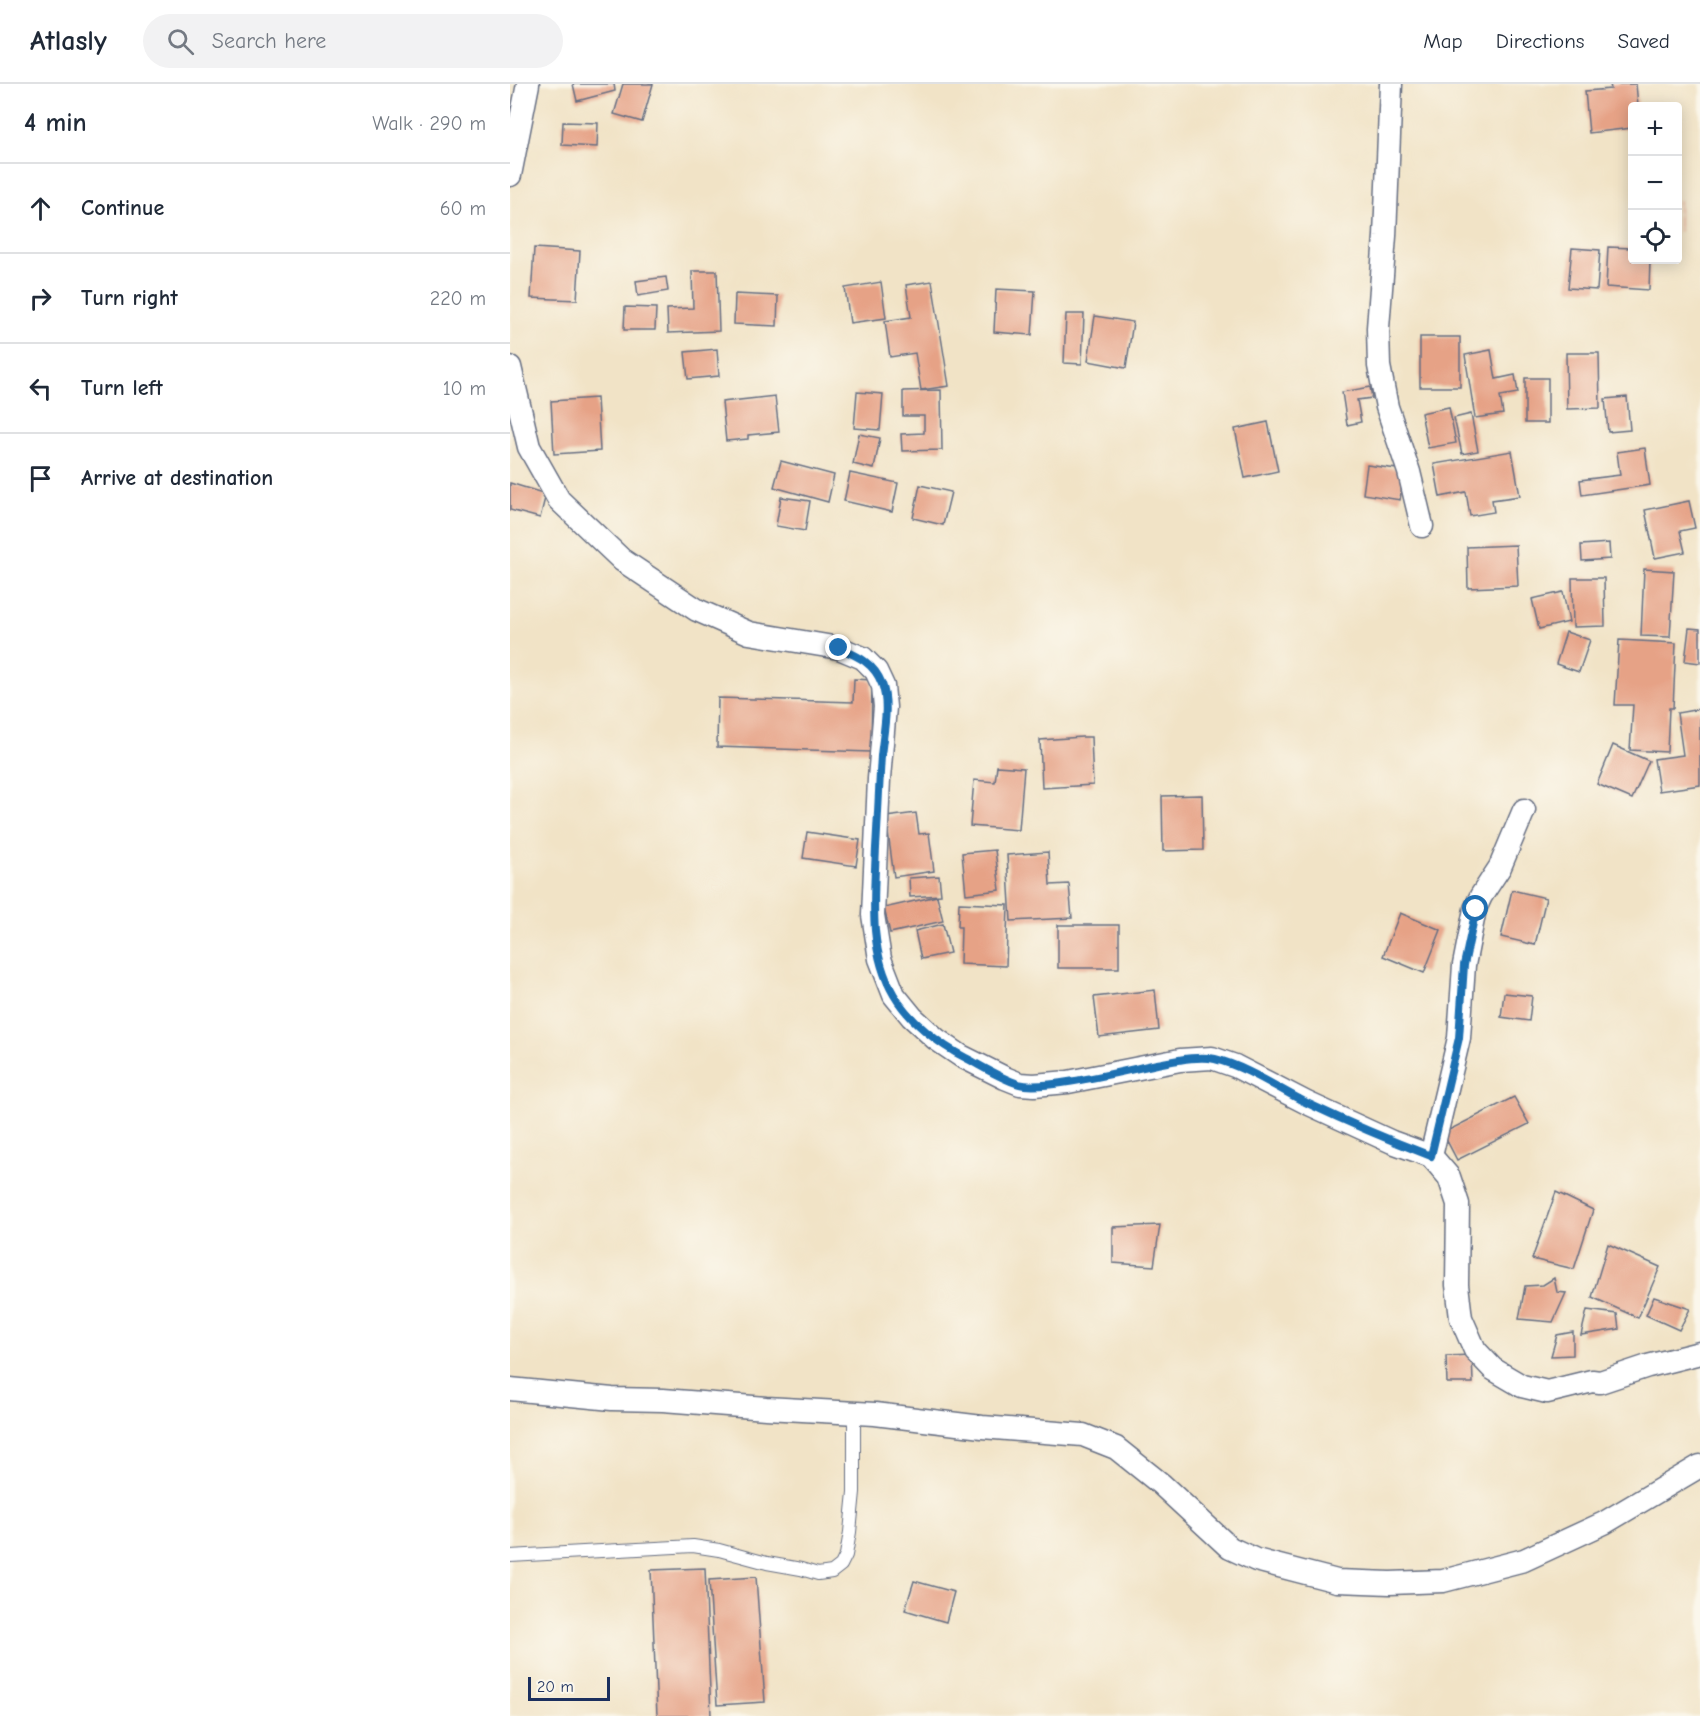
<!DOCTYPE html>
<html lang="en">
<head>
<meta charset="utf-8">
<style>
	body { margin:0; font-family:"Comic Neue",sans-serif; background:#f2f2f3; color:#1f2937 }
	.controls { position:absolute; right:18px; top:18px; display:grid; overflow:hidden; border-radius:6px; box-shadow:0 3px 15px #0003 }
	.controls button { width:54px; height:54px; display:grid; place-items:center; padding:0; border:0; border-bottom:2px solid #e0e1e3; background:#fff; color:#1f2937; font:30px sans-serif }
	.scale { position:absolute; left:18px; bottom:15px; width:82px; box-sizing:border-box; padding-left:6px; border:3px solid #1b2f5e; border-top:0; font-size:16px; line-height:21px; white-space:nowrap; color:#1b2f5e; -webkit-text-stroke:4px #fbf7ec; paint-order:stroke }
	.stop { position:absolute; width:18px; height:18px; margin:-14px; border:4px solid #1f6fb2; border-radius:50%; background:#fff }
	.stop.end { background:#1f6fb2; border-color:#fff; box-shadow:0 2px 6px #0008 }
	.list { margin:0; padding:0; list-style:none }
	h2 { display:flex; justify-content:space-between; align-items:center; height:78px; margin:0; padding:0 24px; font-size:26px }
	h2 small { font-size:20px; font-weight:400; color:#747a83 }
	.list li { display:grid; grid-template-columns:39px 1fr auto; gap:18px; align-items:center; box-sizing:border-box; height:90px; padding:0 24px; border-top:2px solid #e0e1e3 }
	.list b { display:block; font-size:22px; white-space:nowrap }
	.list em { font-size:20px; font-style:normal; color:#747a83 }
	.icon { flex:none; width:33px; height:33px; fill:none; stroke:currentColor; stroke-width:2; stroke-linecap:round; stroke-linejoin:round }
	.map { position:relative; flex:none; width:1190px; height:1632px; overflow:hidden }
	header { display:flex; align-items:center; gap:36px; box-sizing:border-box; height:84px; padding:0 30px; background:#fff; border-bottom:2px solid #e0e1e3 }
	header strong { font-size:28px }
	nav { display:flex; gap:33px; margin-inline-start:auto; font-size:21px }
	.search { width:420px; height:54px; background:#f2f2f3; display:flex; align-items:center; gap:15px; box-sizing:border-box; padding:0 21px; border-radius:33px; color:#747a83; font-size:22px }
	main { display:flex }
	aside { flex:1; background:#fff }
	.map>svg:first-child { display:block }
</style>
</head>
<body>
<header>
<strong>Atlasly</strong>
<div class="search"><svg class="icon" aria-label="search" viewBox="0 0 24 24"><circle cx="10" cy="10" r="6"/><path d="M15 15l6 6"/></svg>Search here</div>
<nav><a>Map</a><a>Directions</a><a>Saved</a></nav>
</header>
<main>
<aside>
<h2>4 min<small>Walk · 290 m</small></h2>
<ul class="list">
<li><svg class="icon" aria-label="ahead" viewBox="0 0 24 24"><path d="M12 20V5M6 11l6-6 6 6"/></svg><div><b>Continue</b></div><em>60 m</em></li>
<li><svg class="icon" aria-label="right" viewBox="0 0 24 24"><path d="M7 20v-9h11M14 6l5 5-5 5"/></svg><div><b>Turn right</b></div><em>220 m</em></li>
<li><svg class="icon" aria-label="left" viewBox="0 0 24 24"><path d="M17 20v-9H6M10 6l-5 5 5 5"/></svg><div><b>Turn left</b></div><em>10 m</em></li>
<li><svg class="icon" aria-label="arrive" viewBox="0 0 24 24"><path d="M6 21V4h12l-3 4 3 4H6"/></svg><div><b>Arrive at destination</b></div></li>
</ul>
</aside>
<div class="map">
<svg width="1190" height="1632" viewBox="0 0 1190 1632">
	<rect width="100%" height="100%" fill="#fbf7ec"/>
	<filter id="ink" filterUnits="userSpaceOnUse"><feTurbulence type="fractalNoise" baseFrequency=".0167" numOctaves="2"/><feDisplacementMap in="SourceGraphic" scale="12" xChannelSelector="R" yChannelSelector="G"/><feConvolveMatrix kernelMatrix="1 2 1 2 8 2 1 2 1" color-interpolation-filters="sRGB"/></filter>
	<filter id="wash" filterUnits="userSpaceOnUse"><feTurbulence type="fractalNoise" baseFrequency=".008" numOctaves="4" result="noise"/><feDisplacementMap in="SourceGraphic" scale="24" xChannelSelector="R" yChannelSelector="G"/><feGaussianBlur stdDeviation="1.35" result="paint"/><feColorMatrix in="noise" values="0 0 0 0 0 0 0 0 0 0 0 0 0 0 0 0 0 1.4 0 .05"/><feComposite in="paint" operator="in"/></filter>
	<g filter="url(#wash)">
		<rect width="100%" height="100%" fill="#f1e3c6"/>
		<g id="blocks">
			<g fill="#e6a286">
				<polygon points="63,0 104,0 105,7 67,17"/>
				<polygon points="113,0 143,0 132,38 104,30"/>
				<polygon points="1100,0 1126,0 1128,22 1122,22 1122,44 1079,49 1075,7 1101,5"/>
				<polygon points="53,38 88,39 87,63 52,61"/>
				<rect x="1168" y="116" width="2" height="32"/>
				<polygon points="1098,163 1122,164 1122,176 1140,176 1139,206 1096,203"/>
				<polygon points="24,164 70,167 67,216 21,214"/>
				<polygon points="1062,164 1090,166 1087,206 1058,204"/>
				<polygon points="182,187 207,187 209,247 158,249 157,225 183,224"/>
				<polygon points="156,193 158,207 128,212 126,197"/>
				<polygon points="422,197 439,302 411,306 405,269 380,273 375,237 401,233 396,201"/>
				<polygon points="371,198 376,234 340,239 335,204"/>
				<polygon points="486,205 525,207 522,251 484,248"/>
				<polygon points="225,210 268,212 267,242 224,240"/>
				<polygon points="115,223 146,224 145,246 114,246"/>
				<polygon points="556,230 574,230 572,280 554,279"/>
				<polygon points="585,232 623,238 616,284 578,277"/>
				<rect x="910" y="253" width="40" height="50"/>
				<polygon points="207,265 209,292 178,295 175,268"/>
				<polygon points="981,266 986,295 1005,291 1008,309 990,312 993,330 965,334 955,271"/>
				<polygon points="1056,269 1089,269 1090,324 1057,325"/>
				<rect x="1015" y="294" width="23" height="45"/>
				<polygon points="860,303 862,314 847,316 851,338 837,341 832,308"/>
				<polygon points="431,306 432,366 392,367 391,350 414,349 414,332 393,332 393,307"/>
				<polygon points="347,308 373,310 370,346 344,344"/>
				<polygon points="265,312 269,348 238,351 238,355 216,357 212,318"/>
				<polygon points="1117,313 1120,346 1098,348 1095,315"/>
				<polygon points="87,314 90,367 44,370 41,317"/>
				<polygon points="939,323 946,359 918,364 911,329"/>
				<polygon points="961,330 968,367 952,370 944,334"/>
				<polygon points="758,338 768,387 735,394 725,345"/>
				<polygon points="349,350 370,354 364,385 343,380"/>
				<polygon points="1135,364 1140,401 1072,411 1070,396 1110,391 1107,368"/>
				<polygon points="1002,367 1010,412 982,416 984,428 960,432 956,408 930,413 924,380"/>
				<polygon points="271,377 324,391 318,418 264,403"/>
				<polygon points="857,381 894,386 890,416 853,410"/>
				<polygon points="340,389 388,399 382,428 334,417"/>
				<polygon points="0,399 36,410 30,434 0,426"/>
				<polygon points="410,401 441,408 433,441 403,434"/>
				<polygon points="271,413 300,417 295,447 266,442"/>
				<polygon points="1179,417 1185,444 1170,447 1175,468 1145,474 1135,426"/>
				<polygon points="1099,459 1100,475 1072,477 1071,461"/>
				<polygon points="1006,461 1008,502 958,504 957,463"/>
				<polygon points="1134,485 1164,487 1160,553 1131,552"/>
				<polygon points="1062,494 1094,494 1095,542 1063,543"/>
				<polygon points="1053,508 1059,538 1029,545 1022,515"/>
				<polygon points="1179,544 1190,545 1190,579 1175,577"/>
				<polygon points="1056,548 1080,556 1069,588 1046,580"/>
				<polygon points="1109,556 1166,559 1163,624 1159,624 1157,668 1120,666 1123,621 1105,621"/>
				<polygon points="344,595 362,596 361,668 207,663 208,614 343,618"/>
				<polygon points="1190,625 1190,701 1149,707 1144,675 1173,671 1167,629"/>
				<polygon points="572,653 581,653 583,701 532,704 530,656"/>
				<polygon points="1103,661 1139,677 1122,715 1087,700"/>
				<polygon points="487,682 514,684 509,746 460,742 464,696 485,698"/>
				<polygon points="692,711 693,766 653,767 652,712"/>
				<polygon points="406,729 409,750 419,749 424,787 384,793 376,733"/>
				<polygon points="297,748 350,756 346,782 293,774"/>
				<polygon points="485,766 490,806 456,810 452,769"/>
				<polygon points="538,768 540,801 559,800 562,834 501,837 497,771"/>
				<polygon points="429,792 431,811 400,813 399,794"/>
				<polygon points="1002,806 1036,814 1025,861 991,853"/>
				<polygon points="427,812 433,837 380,849 374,824"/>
				<polygon points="449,819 498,821 496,882 450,880 451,843 448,843"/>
				<polygon points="890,829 931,846 914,889 873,872"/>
				<polygon points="433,840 440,869 411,875 405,847"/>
				<rect x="548" y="841" width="61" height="43"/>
				<polygon points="645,906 649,946 589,953 584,913"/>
				<polygon points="994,909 1022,912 1019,937 991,933"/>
				<polygon points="1004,1013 1019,1040 947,1076 933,1049"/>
				<polygon points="1046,1108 1083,1126 1064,1185 1022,1175"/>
				<polygon points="650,1141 644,1182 603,1179 603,1143"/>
				<polygon points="1098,1160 1150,1183 1128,1234 1082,1213"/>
				<polygon points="1044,1194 1047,1208 1056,1209 1043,1238 1009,1235 1015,1202 1033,1201"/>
				<polygon points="1144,1213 1180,1225 1169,1246 1136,1231"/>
				<polygon points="1077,1226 1107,1230 1109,1245 1071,1251"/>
				<polygon points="1063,1248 1063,1271 1041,1272 1047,1251"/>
				<polygon points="962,1271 963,1299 937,1299 936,1272"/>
				<polygon points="195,1484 201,1632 147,1632 141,1486"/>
				<polygon points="246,1493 255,1618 207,1621 199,1496"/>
				<polygon points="404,1497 444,1508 436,1538 395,1526"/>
			</g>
		</g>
	</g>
	<g filter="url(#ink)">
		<use href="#blocks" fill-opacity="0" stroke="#666e82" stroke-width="1.5"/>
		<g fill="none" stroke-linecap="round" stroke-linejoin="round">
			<defs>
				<polyline id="lane" points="0,1472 183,1462 209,1466 257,1479 291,1485 308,1490 322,1488 331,1481 336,1471 340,1448 344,1408 344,1329"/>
				<g id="street">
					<polyline points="881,0 875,152 868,244 869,282 877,323 899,388 912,442"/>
					<polyline points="0,91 18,0"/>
					<polyline points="0,283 19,363 49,416 112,476 187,526 239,549 329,564 353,574 366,587 373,602 375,623 369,695 363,831 370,875 384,911 402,933 426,955 451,972 495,994 510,1000 524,1001 558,998 670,976 702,974 725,982 797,1019 882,1058 921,1072 939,1093 948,1120 947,1201 951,1234 965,1266 983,1285 1012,1302 1037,1308 1082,1297 1090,1298 1138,1282 1190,1269"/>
					<polyline points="921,1072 949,954 954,881 965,825 971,812 990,783 1014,726"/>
					<polyline points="0,1305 102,1315 153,1316 256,1324 365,1330 472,1343 573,1351 606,1364 651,1400 720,1464 746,1476 827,1497 880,1499 933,1497 1014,1476 1094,1439 1190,1382"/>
				</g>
			</defs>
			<use href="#lane" stroke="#666e82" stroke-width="14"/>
			<use href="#street" stroke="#666e82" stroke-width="25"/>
			<use href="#lane" stroke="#fff" stroke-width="12"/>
			<use href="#street" stroke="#fff" stroke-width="22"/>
		</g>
	</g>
	<g fill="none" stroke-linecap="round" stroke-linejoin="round" filter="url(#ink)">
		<path stroke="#1f6fb2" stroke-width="8" d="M 329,564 C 348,572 364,579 372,600 C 380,621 373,650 371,672 C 369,703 368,733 366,764 C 364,813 358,867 384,911 C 399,937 430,961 456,974 C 473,983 490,994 509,1000 C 535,1007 617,986 647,980 C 664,977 688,971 705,975 C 737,983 767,1004 797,1019 C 837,1038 879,1056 921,1072 L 949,954 L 954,881 L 966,825"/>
	</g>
</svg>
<div class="controls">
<button>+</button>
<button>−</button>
<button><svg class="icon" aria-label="locate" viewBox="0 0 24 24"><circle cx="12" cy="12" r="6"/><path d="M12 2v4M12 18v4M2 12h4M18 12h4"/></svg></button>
</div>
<div class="scale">20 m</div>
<div class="stop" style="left:966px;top:825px"></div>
<div class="stop end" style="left:329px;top:564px"></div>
</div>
</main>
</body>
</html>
